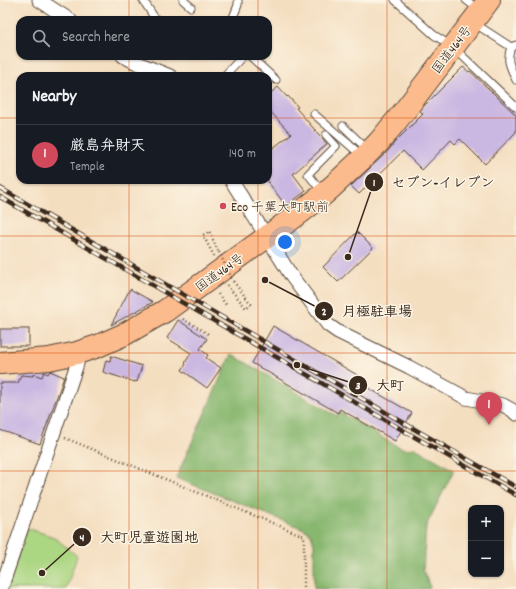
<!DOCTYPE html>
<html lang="en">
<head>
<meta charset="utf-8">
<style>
	body { margin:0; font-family:Dekko,"Klee One",sans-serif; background:#242831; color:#f1f3f6 }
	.controls { position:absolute; right:12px; bottom:12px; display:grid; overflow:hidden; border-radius:8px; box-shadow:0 1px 3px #0004 }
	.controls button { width:36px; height:36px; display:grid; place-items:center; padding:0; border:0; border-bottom:1px solid #363941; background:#171b24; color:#f1f3f6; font:20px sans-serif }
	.you { position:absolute; left:285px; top:242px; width:14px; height:14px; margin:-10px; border:3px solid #fff; border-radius:50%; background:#1a73e8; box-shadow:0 0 0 6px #1a73e833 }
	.badge { display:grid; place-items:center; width:26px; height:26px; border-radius:50%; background:#d1495b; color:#fff; font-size:13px; font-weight:700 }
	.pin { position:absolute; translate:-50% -33px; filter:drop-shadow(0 1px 2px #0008) }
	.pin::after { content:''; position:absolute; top:21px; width:14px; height:12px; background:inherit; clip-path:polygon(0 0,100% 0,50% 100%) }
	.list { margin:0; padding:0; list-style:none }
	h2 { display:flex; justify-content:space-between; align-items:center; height:52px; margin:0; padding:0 16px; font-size:17px }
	h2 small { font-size:13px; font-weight:400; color:#9ea1a6 }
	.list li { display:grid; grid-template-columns:26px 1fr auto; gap:12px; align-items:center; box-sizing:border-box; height:60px; padding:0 16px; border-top:1px solid #363941 }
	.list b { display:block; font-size:15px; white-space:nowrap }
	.list p { margin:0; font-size:13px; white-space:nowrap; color:#9ea1a6 }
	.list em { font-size:13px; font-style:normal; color:#9ea1a6 }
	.icon { flex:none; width:22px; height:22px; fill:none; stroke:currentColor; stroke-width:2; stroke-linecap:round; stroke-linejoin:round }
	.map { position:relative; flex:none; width:516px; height:589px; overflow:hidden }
	.search { position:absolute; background:#171b24; box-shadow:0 1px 3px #0004; left:16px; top:16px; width:256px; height:44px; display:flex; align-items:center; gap:10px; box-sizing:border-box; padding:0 14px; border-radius:12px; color:#9ea1a6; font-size:15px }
	.panel { position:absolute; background:#171b24; box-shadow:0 1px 3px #0004; left:16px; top:72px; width:256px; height:112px; border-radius:12px }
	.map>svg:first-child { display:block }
</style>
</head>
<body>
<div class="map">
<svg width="516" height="589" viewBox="0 0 516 589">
	<rect width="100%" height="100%" fill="#fcf5e5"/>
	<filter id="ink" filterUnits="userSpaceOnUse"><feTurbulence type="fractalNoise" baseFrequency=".025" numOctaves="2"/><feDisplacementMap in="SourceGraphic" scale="8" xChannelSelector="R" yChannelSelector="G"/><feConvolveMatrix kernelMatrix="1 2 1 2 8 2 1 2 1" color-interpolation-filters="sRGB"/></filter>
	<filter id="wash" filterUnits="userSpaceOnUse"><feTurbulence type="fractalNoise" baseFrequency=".012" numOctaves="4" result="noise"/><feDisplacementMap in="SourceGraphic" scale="16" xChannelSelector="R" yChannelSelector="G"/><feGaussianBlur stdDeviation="0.9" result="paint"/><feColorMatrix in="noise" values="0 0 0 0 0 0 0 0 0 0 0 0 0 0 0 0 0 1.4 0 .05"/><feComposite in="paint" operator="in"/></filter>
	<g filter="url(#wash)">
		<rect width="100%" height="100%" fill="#f4dec0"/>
		<polygon fill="#abd682" stroke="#738050" points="27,528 54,537 77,556 66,589 7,589"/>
		<polygon fill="#88b770" stroke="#627047" points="231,354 337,416 339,412 395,445 405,449 415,448 454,470 426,526 423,570 430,587 429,589 314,589 314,544 311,534 304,529 176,478"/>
		<g id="blocks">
			<g fill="#cab7e2">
				<polygon points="463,67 469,72 470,71 516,115 516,132 485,164 460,139 455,144 451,140 422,170 403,151 359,194 351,186 388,151 394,143 423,114 420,111 424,106"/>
				<polygon points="278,87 287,97 288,96 298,107 296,108 327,144 293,174 306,191 286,206 268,182 268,152 291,134 268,109 268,95"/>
				<polygon points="357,232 373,248 338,282 323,267"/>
				<polygon points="130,289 153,302 111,325"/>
				<polygon points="178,320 207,339 200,349 208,355 206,358 221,368 207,388 182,370 186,364 185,363 191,353 167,338"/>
				<polygon points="273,326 359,376 356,381 412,413 395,441 340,409 338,413 252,363"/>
				<rect x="0" y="329" width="29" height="17"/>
				<polygon points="111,356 142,366 137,382 135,381 135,382 103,372 106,360 110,361"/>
				<polygon points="44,372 48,374 50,371 64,377 40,444 0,430 0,383 18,383 21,375 33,376 33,374 42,377"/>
			</g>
		</g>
	</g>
	<g filter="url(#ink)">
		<use href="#blocks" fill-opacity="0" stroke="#574536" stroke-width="1"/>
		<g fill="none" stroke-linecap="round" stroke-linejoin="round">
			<defs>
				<g id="service">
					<polyline points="143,0 154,17 157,20"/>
					<polyline points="183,0 191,7"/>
					<polyline points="395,0 434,35 453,47 516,107"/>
					<polyline points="466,0 479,10"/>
					<polyline points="232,20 238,5 238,0"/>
					<polyline points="474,23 511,47 516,45"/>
					<path d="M 511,47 C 506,61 510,66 516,80"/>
					<polyline points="250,56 276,80"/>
					<polyline points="224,76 243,56"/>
					<polyline points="314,114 362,156"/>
					<polyline points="343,126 368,150"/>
					<polyline points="323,193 308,174 336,146 326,135"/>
				</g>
				<g id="minor">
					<polyline points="39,0 70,20"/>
					<polyline points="123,56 135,62 170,76"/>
					<polyline points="231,180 292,277 328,325 338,332 409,367 466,398 503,405 512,410 516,414"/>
					<polyline points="1,589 75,370 77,364 77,353"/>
				</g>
				<polyline id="trunk" points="0,363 49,359 77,353 98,346 125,334 165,311 301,212 324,194 333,186 363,158 379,142 406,109 489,0"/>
			</defs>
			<use href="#service" stroke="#574536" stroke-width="9"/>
			<use href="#minor" stroke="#574536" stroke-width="15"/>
			<use href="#trunk" stroke="#574536" stroke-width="24"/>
			<g stroke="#574536" stroke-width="2.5" stroke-dasharray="1 3" stroke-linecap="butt">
				<polyline points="214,256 203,235 209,231 218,251"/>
				<polyline points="227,285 246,308 251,304 233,281"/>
				<polyline points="218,294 227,306"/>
				<polyline points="183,319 210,335"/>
				<polyline points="65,438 304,536 304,589"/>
			</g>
			<use href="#service" stroke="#fff" stroke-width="7"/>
			<use href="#minor" stroke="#fff" stroke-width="13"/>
			<use href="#trunk" stroke="#fbbb8d" stroke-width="22"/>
			<defs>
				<g id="rail">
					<polyline points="0,188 416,430 516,487"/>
					<polyline points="0,197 413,436 516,495"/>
				</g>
			</defs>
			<use href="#rail" stroke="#3b2a1e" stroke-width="4.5"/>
			<use href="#rail" stroke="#fcf5e5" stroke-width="3" stroke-dasharray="9" stroke-linecap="butt"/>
			<polyline stroke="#574536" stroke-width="2.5" stroke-dasharray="1 3" stroke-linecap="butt" points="219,252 233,281"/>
		</g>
	</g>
	<path fill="none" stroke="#d7540e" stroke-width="1" stroke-opacity="0.55" d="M 129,0 L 129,20M 258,0 L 258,20M 387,0 L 387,589M 129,56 L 129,76M 258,56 L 258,76M 0,118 L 20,118M 268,118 L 516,118M 129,180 L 129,589M 258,180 L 258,589M 0,236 L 516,236M 0,353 L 516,353M 0,471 L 516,471"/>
	<circle fill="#d1495b" stroke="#fcf5e5" stroke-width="1.5" cx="223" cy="206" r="4"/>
	<g text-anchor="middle" stroke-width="3" stroke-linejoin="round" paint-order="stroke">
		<g font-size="13" fill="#3b2a1e" stroke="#fcf5e5">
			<text transform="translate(451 49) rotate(-53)" y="5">国道464号</text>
			<text transform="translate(219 272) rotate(-36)" y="5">国道464号</text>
		</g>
		<g font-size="13" fill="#3b2a1e" stroke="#fcf5e5" text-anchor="start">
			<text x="231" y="211">Eco 千葉大町駅前</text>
		</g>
	</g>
	<path fill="none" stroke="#3b2a1e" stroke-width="1.5" d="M348 257L374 182M265 280L324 311M297 365L358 385M42 573L82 537"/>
	<g fill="#3b2a1e" stroke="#fcf5e5" stroke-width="1.5">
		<circle cx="348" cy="257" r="4"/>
		<circle cx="265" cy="280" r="4"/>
		<circle cx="297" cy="365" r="4"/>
		<circle cx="42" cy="573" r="4"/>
		<circle cx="374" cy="182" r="10"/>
		<circle cx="324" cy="311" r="10"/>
		<circle cx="358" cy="385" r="10"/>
		<circle cx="82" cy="537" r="10"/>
	</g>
	<g font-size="12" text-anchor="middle" font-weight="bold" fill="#fff">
		<text x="374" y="186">1</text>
		<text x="324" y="315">2</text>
		<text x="358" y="389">3</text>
		<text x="82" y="541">4</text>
	</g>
	<g font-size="14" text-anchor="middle" font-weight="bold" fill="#3b2a1e" stroke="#fcf5e5" stroke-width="3" stroke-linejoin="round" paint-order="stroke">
		<text x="443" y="187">セブン-イレブン</text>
		<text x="377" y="316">月極駐車場</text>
		<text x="390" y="390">大町</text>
		<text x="149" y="542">大町児童遊園地</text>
	</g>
</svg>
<div class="controls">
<button>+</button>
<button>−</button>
</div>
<div class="you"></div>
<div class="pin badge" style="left:489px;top:425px">1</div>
<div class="search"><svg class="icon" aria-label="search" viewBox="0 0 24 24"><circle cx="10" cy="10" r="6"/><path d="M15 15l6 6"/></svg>Search here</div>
<section class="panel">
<h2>Nearby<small></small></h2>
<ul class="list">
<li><span class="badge">1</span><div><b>厳島弁財天</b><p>Temple</p></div><em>140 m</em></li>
</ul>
</section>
</div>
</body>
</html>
